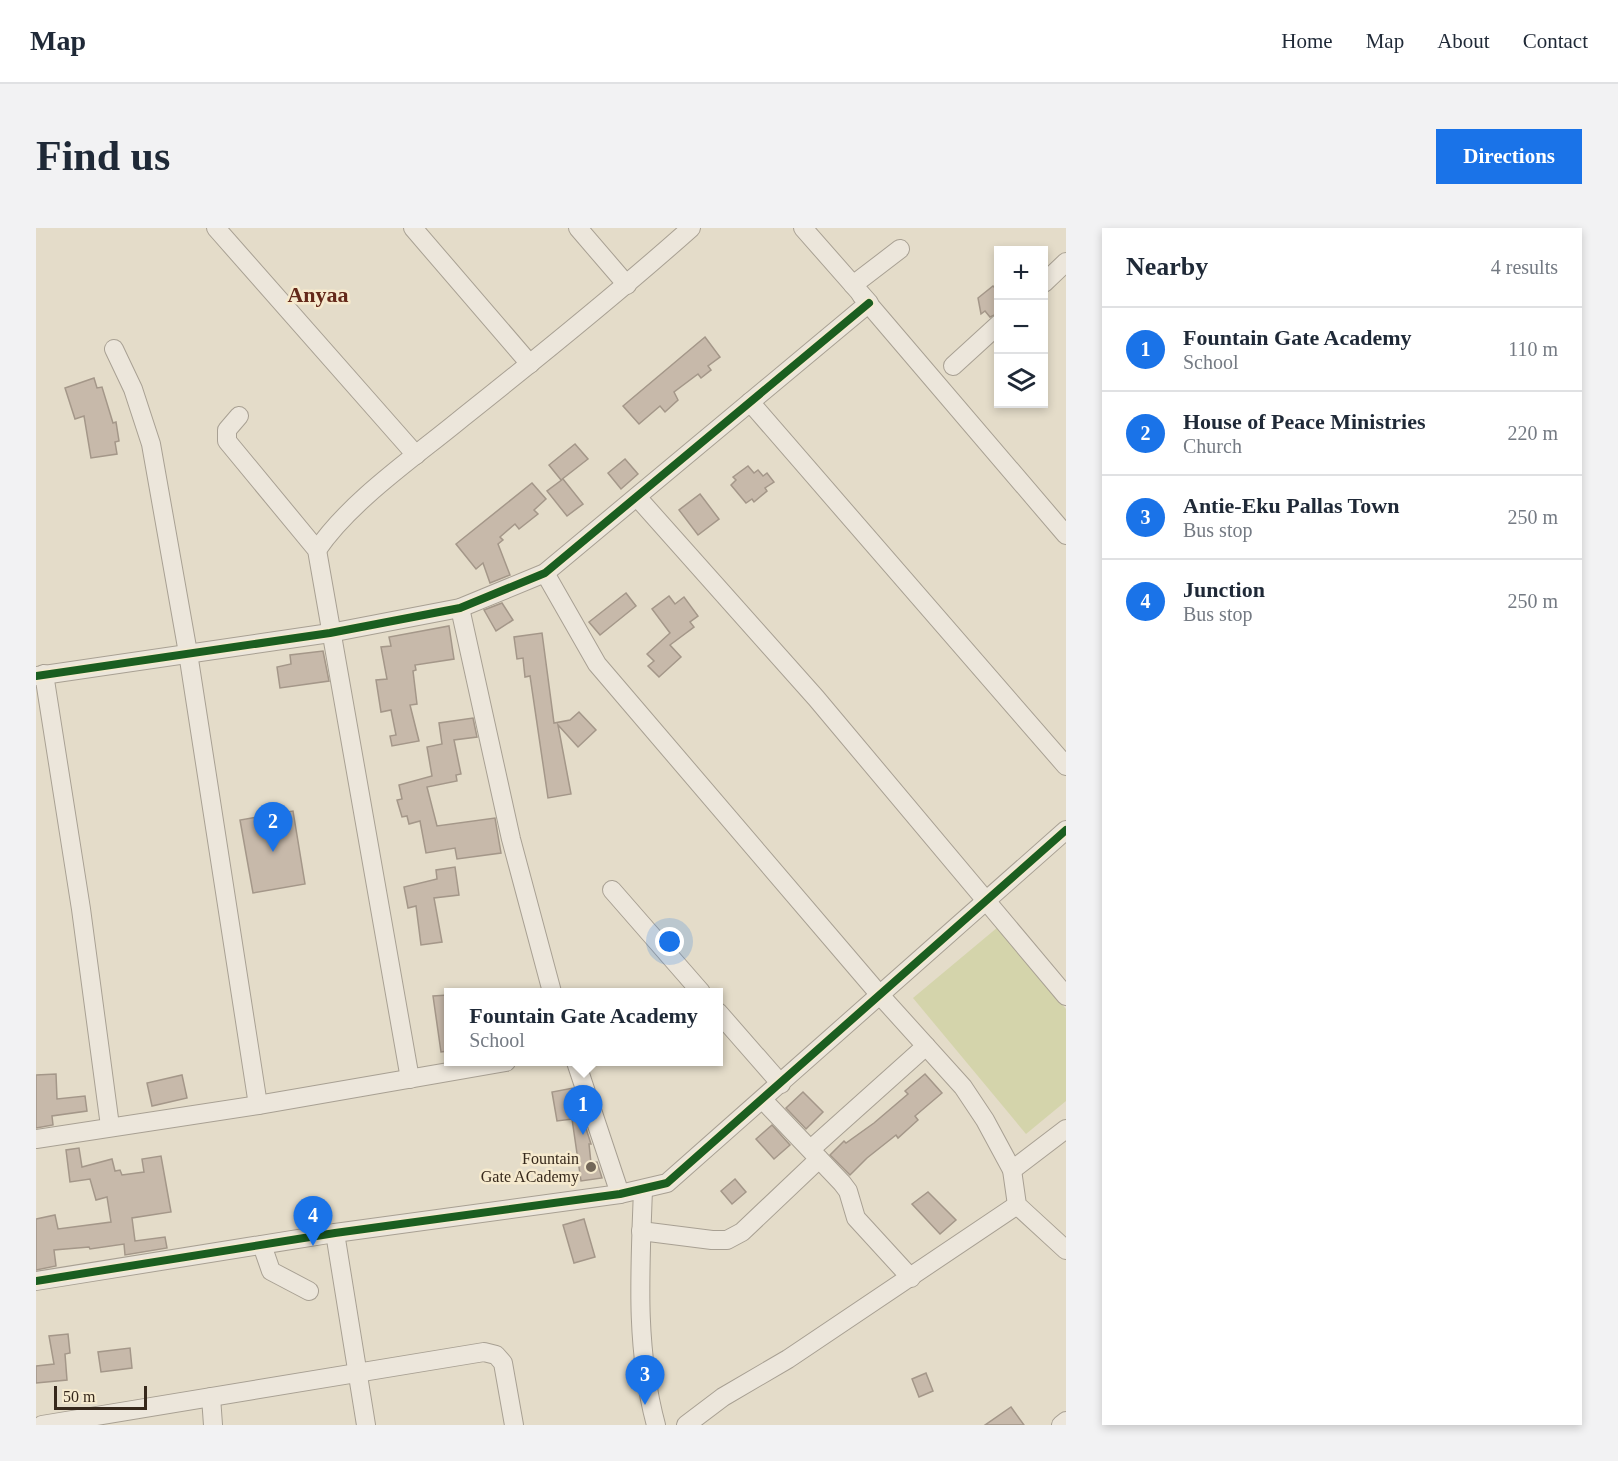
<!DOCTYPE html>
<html lang="en">
<head>
<meta charset="utf-8">
<style>
	body { margin:0; font-family:"Times New Roman",serif; background:#f2f2f3; color:#1f2937 }
	.controls { position:absolute; right:18px; top:18px; display:grid; overflow:hidden; border-radius:0px; box-shadow:0 3px 9px #0003 }
	.controls button { width:54px; height:54px; display:grid; place-items:center; padding:0; border:0; border-bottom:2px solid #e0e1e3; background:#fff; color:#1f2937; font:30px sans-serif }
	.scale { position:absolute; left:18px; bottom:15px; width:93px; box-sizing:border-box; padding-left:6px; border:3px solid #36281b; border-top:0; font-size:16px; line-height:21px; white-space:nowrap; color:#36281b; -webkit-text-stroke:4px #f6eace; paint-order:stroke }
	.you { position:absolute; left:634px; top:714px; width:21px; height:21px; margin:-15px; border:4px solid #fff; border-radius:50%; background:#1a73e8; box-shadow:0 0 0 9px #1a73e833 }
	.badge { display:grid; place-items:center; width:39px; height:39px; border-radius:50%; background:#1a73e8; color:#fff; font-size:20px; font-weight:700 }
	.pin { position:absolute; translate:-50% -50px; filter:drop-shadow(0 2px 3px #0008) }
	.pin::after { content:''; position:absolute; top:32px; width:21px; height:18px; background:inherit; clip-path:polygon(0 0,100% 0,50% 100%) }
	.popup { position:absolute; left:408px; top:760px; width:279px; height:78px; box-sizing:border-box; display:grid; place-content:center; border-radius:0px; background:#fff; filter:drop-shadow(0 2px 4px #0005); font-size:20px; white-space:nowrap; color:#747a83 }
	.popup b { font-size:22px; color:#1f2937 }
	.popup::after { content:''; position:absolute; left:50%; top:100%; margin-left:-12px; border:12px solid transparent; border-top-color:#fff }
	.list { margin:0; padding:0; list-style:none }
	h2 { display:flex; justify-content:space-between; align-items:center; height:78px; margin:0; padding:0 24px; font-size:26px }
	h2 small { font-size:20px; font-weight:400; color:#747a83 }
	.list li { display:grid; grid-template-columns:39px 1fr auto; gap:18px; align-items:center; box-sizing:border-box; height:84px; padding:0 24px; border-top:2px solid #e0e1e3 }
	.list b { display:block; font-size:22px; white-space:nowrap }
	.list p { margin:0; font-size:20px; white-space:nowrap; color:#747a83 }
	.list em { font-size:20px; font-style:normal; color:#747a83 }
	.icon { flex:none; width:33px; height:33px; fill:none; stroke:currentColor; stroke-width:2; stroke-linecap:round; stroke-linejoin:round }
	.map { position:relative; flex:none; width:1030px; height:1197px; overflow:hidden; border-radius:0px }
	header { display:flex; align-items:center; gap:36px; box-sizing:border-box; height:84px; padding:0 30px; background:#fff; border-bottom:2px solid #e0e1e3 }
	header strong { font-size:28px }
	nav { display:flex; gap:33px; margin-inline-start:auto; font-size:21px }
	.intro { display:flex; align-items:center; justify-content:space-between; box-sizing:border-box; height:144px; padding:0 36px }
	h1 { margin:0; font-size:42px }
	.button { padding:15px 27px; border-radius:0px; background:#1a73e8; color:#fff; font-size:21px; font-weight:700 }
	main { display:flex; gap:36px; padding:0 36px }
	aside { flex:1; background:#fff; border-radius:0px; box-shadow:0 3px 9px #0003 }
	.map>svg:first-child { display:block }
</style>
</head>
<body>
<header>
<strong>Map</strong>
<nav><a>Home</a><a>Map</a><a>About</a><a>Contact</a></nav>
</header>
<div class="intro"><h1>Find us</h1><a class="button">Directions</a></div>
<main>
<div class="map">
<svg width="1030" height="1197" viewBox="0 0 1030 1197">
	<rect width="100%" height="100%" fill="#e4dcc9"/>
	<polygon fill="#d4d4ab" points="962,699 1030,781 1030,873 990,906 877,770"/>
	<g fill="#c7b9aa" stroke="#a49789" stroke-width="1.5">
		<polygon points="957,58 963,64 963,85 954,89 949,83 945,86 942,70"/>
		<polygon points="669,109 684,129 672,138 675,142 665,150 662,146 638,164 642,172 629,184 624,178 603,196 587,178"/>
		<polygon points="58,150 61,160 66,159 77,195 80,194 83,213 79,214 81,226 55,230 48,188 39,191 29,160"/>
		<polygon points="539,216 552,231 525,252 513,237"/>
		<polygon points="589,231 602,246 585,261 572,245"/>
		<polygon points="712,238 718,245 722,242 727,248 731,245 738,254 729,260 731,263 718,274 716,271 710,275 695,257 700,252 697,249"/>
		<polygon points="527,251 547,276 531,288 511,263"/>
		<polygon points="496,255 510,271 498,282 502,286 483,301 479,296 464,309 467,312 462,316 474,347 454,355 447,335 440,341 420,316"/>
		<polygon points="664,266 683,291 662,307 643,282"/>
		<polygon points="590,365 600,378 564,407 553,394"/>
		<polygon points="633,368 639,376 648,369 662,388 654,394 658,399 634,417 645,429 623,449 612,438 618,433 611,426 634,405 616,381"/>
		<polygon points="466,375 477,392 460,403 448,382"/>
		<polygon points="413,398 418,431 379,437 380,442 377,443 381,476 374,477 383,513 356,518 354,508 360,507 355,482 345,484 340,452 351,451 345,419 355,418 353,409"/>
		<polygon points="506,405 518,495 534,492 543,484 560,502 542,519 522,497 535,566 512,570 494,448 489,449 487,430 481,431 478,409"/>
		<polygon points="287,423 293,453 244,460 241,439 255,436 254,427"/>
		<polygon points="437,490 441,509 418,512 425,546 420,547 421,553 391,559 401,598 459,590 465,625 421,631 419,620 390,625 384,593 373,596 371,588 366,589 361,572 366,571 363,557 396,548 391,519 406,516 403,495"/>
		<polygon points="257,583 269,656 217,665 204,592"/>
		<polygon points="419,639 423,667 398,670 406,714 385,717 380,678 372,680 368,659 401,651 400,642"/>
		<polygon points="412,767 412,823 405,824 397,768"/>
		<polygon points="20,846 21,871 49,868 51,883 16,888 17,897 0,900 0,847"/>
		<polygon points="889,846 906,865 879,888 882,892 862,910 860,907 831,930 814,947 794,927 808,913 810,915 838,895 872,866 869,863"/>
		<polygon points="146,847 151,870 116,878 111,855"/>
		<polygon points="537,860 555,916 553,916 555,935 561,934 566,950 545,953 536,891 521,893 516,864"/>
		<polygon points="767,864 787,884 770,901 750,880"/>
		<polygon points="736,897 754,917 738,931 720,911"/>
		<polygon points="43,920 46,939 76,931 79,943 84,942 86,947 108,944 106,931 125,928 135,984 96,990 99,1013 129,1009 131,1020 89,1027 88,1016 54,1021 53,1019 18,1022 20,1038 0,1042 0,991 19,987 22,1001 75,994 71,969 60,972 54,951 34,954 30,922"/>
		<polygon points="699,951 710,964 696,976 685,963"/>
		<polygon points="892,964 920,992 904,1006 876,976"/>
		<polygon points="548,991 559,1029 538,1035 527,997"/>
		<polygon points="32,1106 34,1125 29,1126 31,1152 0,1155 0,1138 18,1136 13,1108"/>
		<polygon points="94,1120 96,1140 65,1144 62,1124"/>
		<polygon points="890,1145 897,1163 883,1169 876,1151"/>
		<polygon points="975,1179 988,1197 949,1197"/>
	</g>
	<g fill="none" stroke-linecap="round" stroke-linejoin="round">
		<defs>
			<g id="minor">
				<polyline points="180,0 380,227"/>
				<polyline points="377,0 494,136"/>
				<polyline points="542,0 591,57"/>
				<polyline points="1008,55 1030,34"/>
				<polyline points="817,57 864,21"/>
				<polyline points="825,67 1030,307"/>
				<polyline points="78,121 97,161 115,216 152,425 222,877"/>
				<polyline points="917,138 963,96"/>
				<polyline points="714,174 1030,538"/>
				<polyline points="203,188 191,202 191,213 281,322 374,851"/>
				<polyline points="601,269 780,470 1030,768"/>
				<path d="M 281,322 C 314,273 380,228 426,190 C 504,128 581,66 655,0"/>
				<polyline points="509,345 561,436 843,766 927,859 949,892 976,942 981,977 1030,1022"/>
				<polyline points="424,380 475,611 516,764"/>
				<polyline points="8,446 45,681 74,898"/>
				<polyline points="0,448 294,405 424,380 509,345 833,75 767,0"/>
				<polyline points="576,662 665,764"/>
				<polyline points="682,784 745,856"/>
				<polyline points="540,834 584,966"/>
				<polyline points="727,872 806,955 812,963 820,990 875,1050"/>
				<polyline points="0,911 222,877 470,834"/>
				<polyline points="775,921 890,818"/>
				<polyline points="976,942 1030,901"/>
				<path d="M 607,962 C 604,1042 599,1119 620,1197"/>
				<polyline points="605,1003 676,1012 691,1012 706,1004 783,931"/>
				<polyline points="299,1005 330,1197"/>
				<polyline points="226,1017 235,1043 273,1063"/>
				<polyline points="0,1053 299,1005 584,966 631,955 1030,602"/>
				<polyline points="175,1169 177,1197"/>
				<polyline points="6,1197 448,1124 460,1127 467,1135 478,1197"/>
				<polyline points="650,1197 687,1169 752,1131 981,977"/>
				<polyline points="1025,1197 1030,1193"/>
			</g>
		</defs>
		<use href="#minor" stroke="#a8a093" stroke-width="20"/>
		<use href="#minor" stroke="#ece6db" stroke-width="18"/>
		<defs>
			<g id="cycleway">
				<polyline points="0,448 294,405 424,380 509,345 833,75"/>
				<polyline points="0,1053 299,1005 584,966 631,955 1030,602"/>
			</g>
		</defs>
		<use href="#cycleway" stroke="#f6eace" stroke-width="11"/>
		<use href="#cycleway" stroke="#1b5e20" stroke-width="8"/>
	</g>
	<circle fill="#736758" stroke="#f6eace" stroke-width="2" cx="555" cy="939" r="6"/>
	<g text-anchor="middle" stroke-width="5" stroke-linejoin="round" paint-order="stroke">
		<g font-size="16" fill="#36281b" stroke="#f6eace" text-anchor="end">
			<text x="543" y="936">Fountain<tspan x="543" dy="18">Gate ACademy</tspan></text>
		</g>
		<g font-size="22" font-weight="bold" fill="#64291a" stroke="#f6eace">
			<text x="282" y="74">Anyaa</text>
		</g>
	</g>
</svg>
<div class="controls">
<button>+</button>
<button>−</button>
<button><svg class="icon" aria-label="layers" viewBox="0 0 24 24"><path d="M12 4l9 5-9 5-9-5zM3 14l9 5 9-5"/></svg></button>
</div>
<div class="scale">50 m</div>
<div class="you"></div>
<div class="pin badge" style="left:547px;top:907px">1</div>
<div class="popup"><b>Fountain Gate Academy</b>School</div>
<div class="pin badge" style="left:237px;top:624px">2</div>
<div class="pin badge" style="left:609px;top:1177px">3</div>
<div class="pin badge" style="left:277px;top:1018px">4</div>
</div>
<aside>
<h2>Nearby<small>4 results</small></h2>
<ul class="list">
<li><span class="badge">1</span><div><b>Fountain Gate Academy</b><p>School</p></div><em>110 m</em></li>
<li><span class="badge">2</span><div><b>House of Peace Ministries</b><p>Church</p></div><em>220 m</em></li>
<li><span class="badge">3</span><div><b>Antie-Eku Pallas Town</b><p>Bus stop</p></div><em>250 m</em></li>
<li><span class="badge">4</span><div><b>Junction</b><p>Bus stop</p></div><em>250 m</em></li>
</ul>
</aside>
</main>
</body>
</html>
